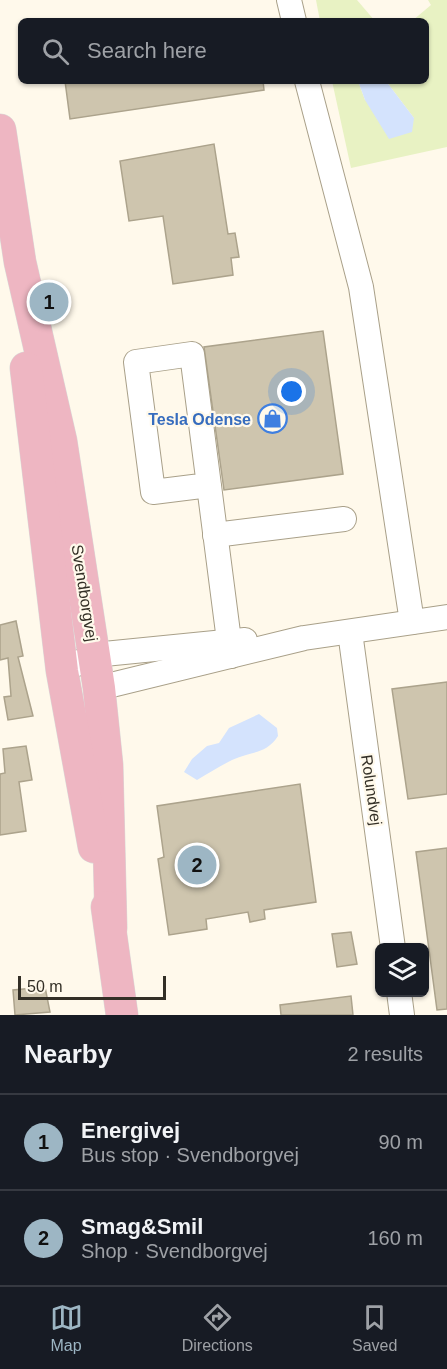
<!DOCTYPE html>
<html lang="en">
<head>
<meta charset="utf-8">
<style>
	body { margin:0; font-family:Helvetica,sans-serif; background:#242831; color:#f1f3f6 }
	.controls { position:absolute; right:18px; bottom:18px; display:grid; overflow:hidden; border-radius:9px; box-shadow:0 2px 4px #0004 }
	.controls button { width:54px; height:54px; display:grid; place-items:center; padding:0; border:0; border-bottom:2px solid #363941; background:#171b24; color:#f1f3f6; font:30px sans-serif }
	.scale { position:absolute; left:18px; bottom:15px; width:148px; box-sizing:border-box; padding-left:6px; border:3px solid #332f26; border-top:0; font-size:16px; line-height:21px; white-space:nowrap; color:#332f26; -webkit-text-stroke:4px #fff9eb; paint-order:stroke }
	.you { position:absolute; left:292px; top:392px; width:21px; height:21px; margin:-15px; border:4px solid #fff; border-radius:50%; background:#1a73e8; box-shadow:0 0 0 9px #1a73e833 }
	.badge { display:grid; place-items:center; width:39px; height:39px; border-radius:50%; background:#9db6c4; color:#111; font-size:20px; font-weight:700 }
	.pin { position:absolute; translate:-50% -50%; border:3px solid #fff; box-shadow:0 2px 6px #0006 }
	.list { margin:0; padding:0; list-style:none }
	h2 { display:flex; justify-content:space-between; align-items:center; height:78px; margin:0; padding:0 24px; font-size:26px }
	h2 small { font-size:20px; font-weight:400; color:#9ea1a6 }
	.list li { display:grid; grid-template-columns:39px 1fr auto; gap:18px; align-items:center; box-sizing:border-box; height:96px; padding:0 24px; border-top:2px solid #363941 }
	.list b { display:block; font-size:22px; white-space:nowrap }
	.list p { margin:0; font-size:20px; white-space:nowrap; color:#9ea1a6 }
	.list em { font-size:20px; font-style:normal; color:#9ea1a6 }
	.icon { flex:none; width:33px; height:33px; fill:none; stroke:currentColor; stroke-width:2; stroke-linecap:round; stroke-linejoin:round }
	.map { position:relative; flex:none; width:447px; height:1015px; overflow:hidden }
	.search { position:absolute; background:#171b24; box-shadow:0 2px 4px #0004; left:18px; right:18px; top:18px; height:66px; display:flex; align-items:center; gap:15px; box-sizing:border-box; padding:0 21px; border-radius:9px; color:#9ea1a6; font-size:22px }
	.sheet { height:270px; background:#171b24 }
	nav { display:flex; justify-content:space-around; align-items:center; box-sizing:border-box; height:84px; border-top:2px solid #363941; background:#171b24; font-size:16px; color:#9ea1a6 }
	nav a { display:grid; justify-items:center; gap:3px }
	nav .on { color:#9db6c4 }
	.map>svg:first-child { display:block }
</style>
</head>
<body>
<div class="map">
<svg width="447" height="1015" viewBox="0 0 447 1015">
	<rect width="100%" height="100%" fill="#fff9eb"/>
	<g fill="#e8f2c3">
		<polygon points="316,0 357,0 375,21 320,21"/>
		<polygon points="428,0 447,0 447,147 351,168 332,81 358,81 365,100 414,118 386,81 426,81 426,21 412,21 431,5"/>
	</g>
	<g fill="#d4e3fd">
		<polygon points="358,81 386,81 414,118 412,132 389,139 365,100"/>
		<path d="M 259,714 L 277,728 L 278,736 C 266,755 250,751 232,760 C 220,766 209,773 197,780 L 184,772 L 192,759 L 207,746 L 219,743 L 229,728 Z"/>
	</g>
	<g fill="#cec5ae" stroke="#aca38c" stroke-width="1.5">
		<polygon points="65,81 263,81 264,90 70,119"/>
		<polygon points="214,144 228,234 235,233 239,257 231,258 233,275 173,284 163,216 129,221 120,161"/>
		<polygon points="323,331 343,474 224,490 204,347"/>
		<polygon points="16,621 23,656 18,657 33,716 8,720 4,697 11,696 8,658 0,660 0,625"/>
		<polygon points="447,682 447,794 408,799 392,689"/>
		<polygon points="26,746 32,780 19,782 26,831 0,835 0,774 5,773 3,749"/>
		<polygon points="300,784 316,902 264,910 265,919 250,922 248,912 206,919 207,929 169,935 158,859 164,857 157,806"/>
		<polygon points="447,848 447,1009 437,1010 416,852"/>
		<polygon points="351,932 357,964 337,967 332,934"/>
		<polygon points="45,987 50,1012 15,1015 13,990"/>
		<polygon points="351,996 353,1015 281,1015 280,1005"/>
	</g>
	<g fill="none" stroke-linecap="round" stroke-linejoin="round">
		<defs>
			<g id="minor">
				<polyline points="289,0 294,21"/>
				<polyline points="307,81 361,287 412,622"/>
				<polyline points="209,485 153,492 136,362 192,354 231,656"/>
				<polyline points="215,535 344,519"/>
				<polyline points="350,632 393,948"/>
				<polyline points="62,671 94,655 245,640"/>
				<polyline points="99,688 304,638 447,617"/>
				<polyline points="399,992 402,1015"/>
			</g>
			<g id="major">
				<polyline points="0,130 20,262 61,441 99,688 107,765 111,928"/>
				<polyline points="26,368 62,671 94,847"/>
				<polyline points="107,907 122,1015"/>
			</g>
		</defs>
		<use href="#minor" stroke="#a9a089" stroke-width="26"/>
		<use href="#major" stroke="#dadad8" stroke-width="33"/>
		<use href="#minor" stroke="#fff" stroke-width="24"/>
		<use href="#major" stroke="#eeb6c2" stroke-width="32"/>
	</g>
	<defs>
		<symbol id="shop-ring" viewBox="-11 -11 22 22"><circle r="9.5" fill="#fff9eb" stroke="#3f7fe0" stroke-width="1.5"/><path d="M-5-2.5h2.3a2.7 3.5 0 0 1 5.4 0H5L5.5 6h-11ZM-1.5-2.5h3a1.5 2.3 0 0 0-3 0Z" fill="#3f7fe0"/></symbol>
	</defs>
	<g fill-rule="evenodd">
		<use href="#shop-ring" x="256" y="402" width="33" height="33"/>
	</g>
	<g text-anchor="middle" stroke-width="4.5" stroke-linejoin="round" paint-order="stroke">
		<g font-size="16" font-weight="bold" fill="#366cbe" stroke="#fff9eb" text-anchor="end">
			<text x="251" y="425">Tesla Odense</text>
		</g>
		<g font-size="16" fill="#332f26" stroke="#fff9eb">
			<text transform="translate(85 593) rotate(81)" y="6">Svendborgvej</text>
			<text transform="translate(372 790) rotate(82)" y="6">Rolundvej</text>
		</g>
	</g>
</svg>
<div class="controls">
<button><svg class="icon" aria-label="layers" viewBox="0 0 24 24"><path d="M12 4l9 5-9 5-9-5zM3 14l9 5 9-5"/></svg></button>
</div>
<div class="scale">50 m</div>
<div class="you"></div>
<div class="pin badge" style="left:49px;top:302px">1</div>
<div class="pin badge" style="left:197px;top:865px">2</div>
<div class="search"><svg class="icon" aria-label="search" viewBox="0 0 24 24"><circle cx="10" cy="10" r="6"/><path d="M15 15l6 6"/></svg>Search here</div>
</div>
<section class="sheet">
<h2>Nearby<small>2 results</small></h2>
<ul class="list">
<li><span class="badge">1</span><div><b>Energivej</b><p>Bus stop · Svendborgvej</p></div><em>90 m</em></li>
<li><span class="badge">2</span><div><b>Smag&amp;Smil</b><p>Shop · Svendborgvej</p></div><em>160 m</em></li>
</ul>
</section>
<nav>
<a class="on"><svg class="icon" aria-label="map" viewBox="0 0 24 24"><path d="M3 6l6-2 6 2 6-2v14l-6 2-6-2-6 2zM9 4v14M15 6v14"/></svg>Map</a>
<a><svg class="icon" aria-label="directions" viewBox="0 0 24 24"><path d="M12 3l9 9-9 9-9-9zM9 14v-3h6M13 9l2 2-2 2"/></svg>Directions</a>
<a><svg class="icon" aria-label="saved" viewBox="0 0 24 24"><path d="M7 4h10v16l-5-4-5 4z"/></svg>Saved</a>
</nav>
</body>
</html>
